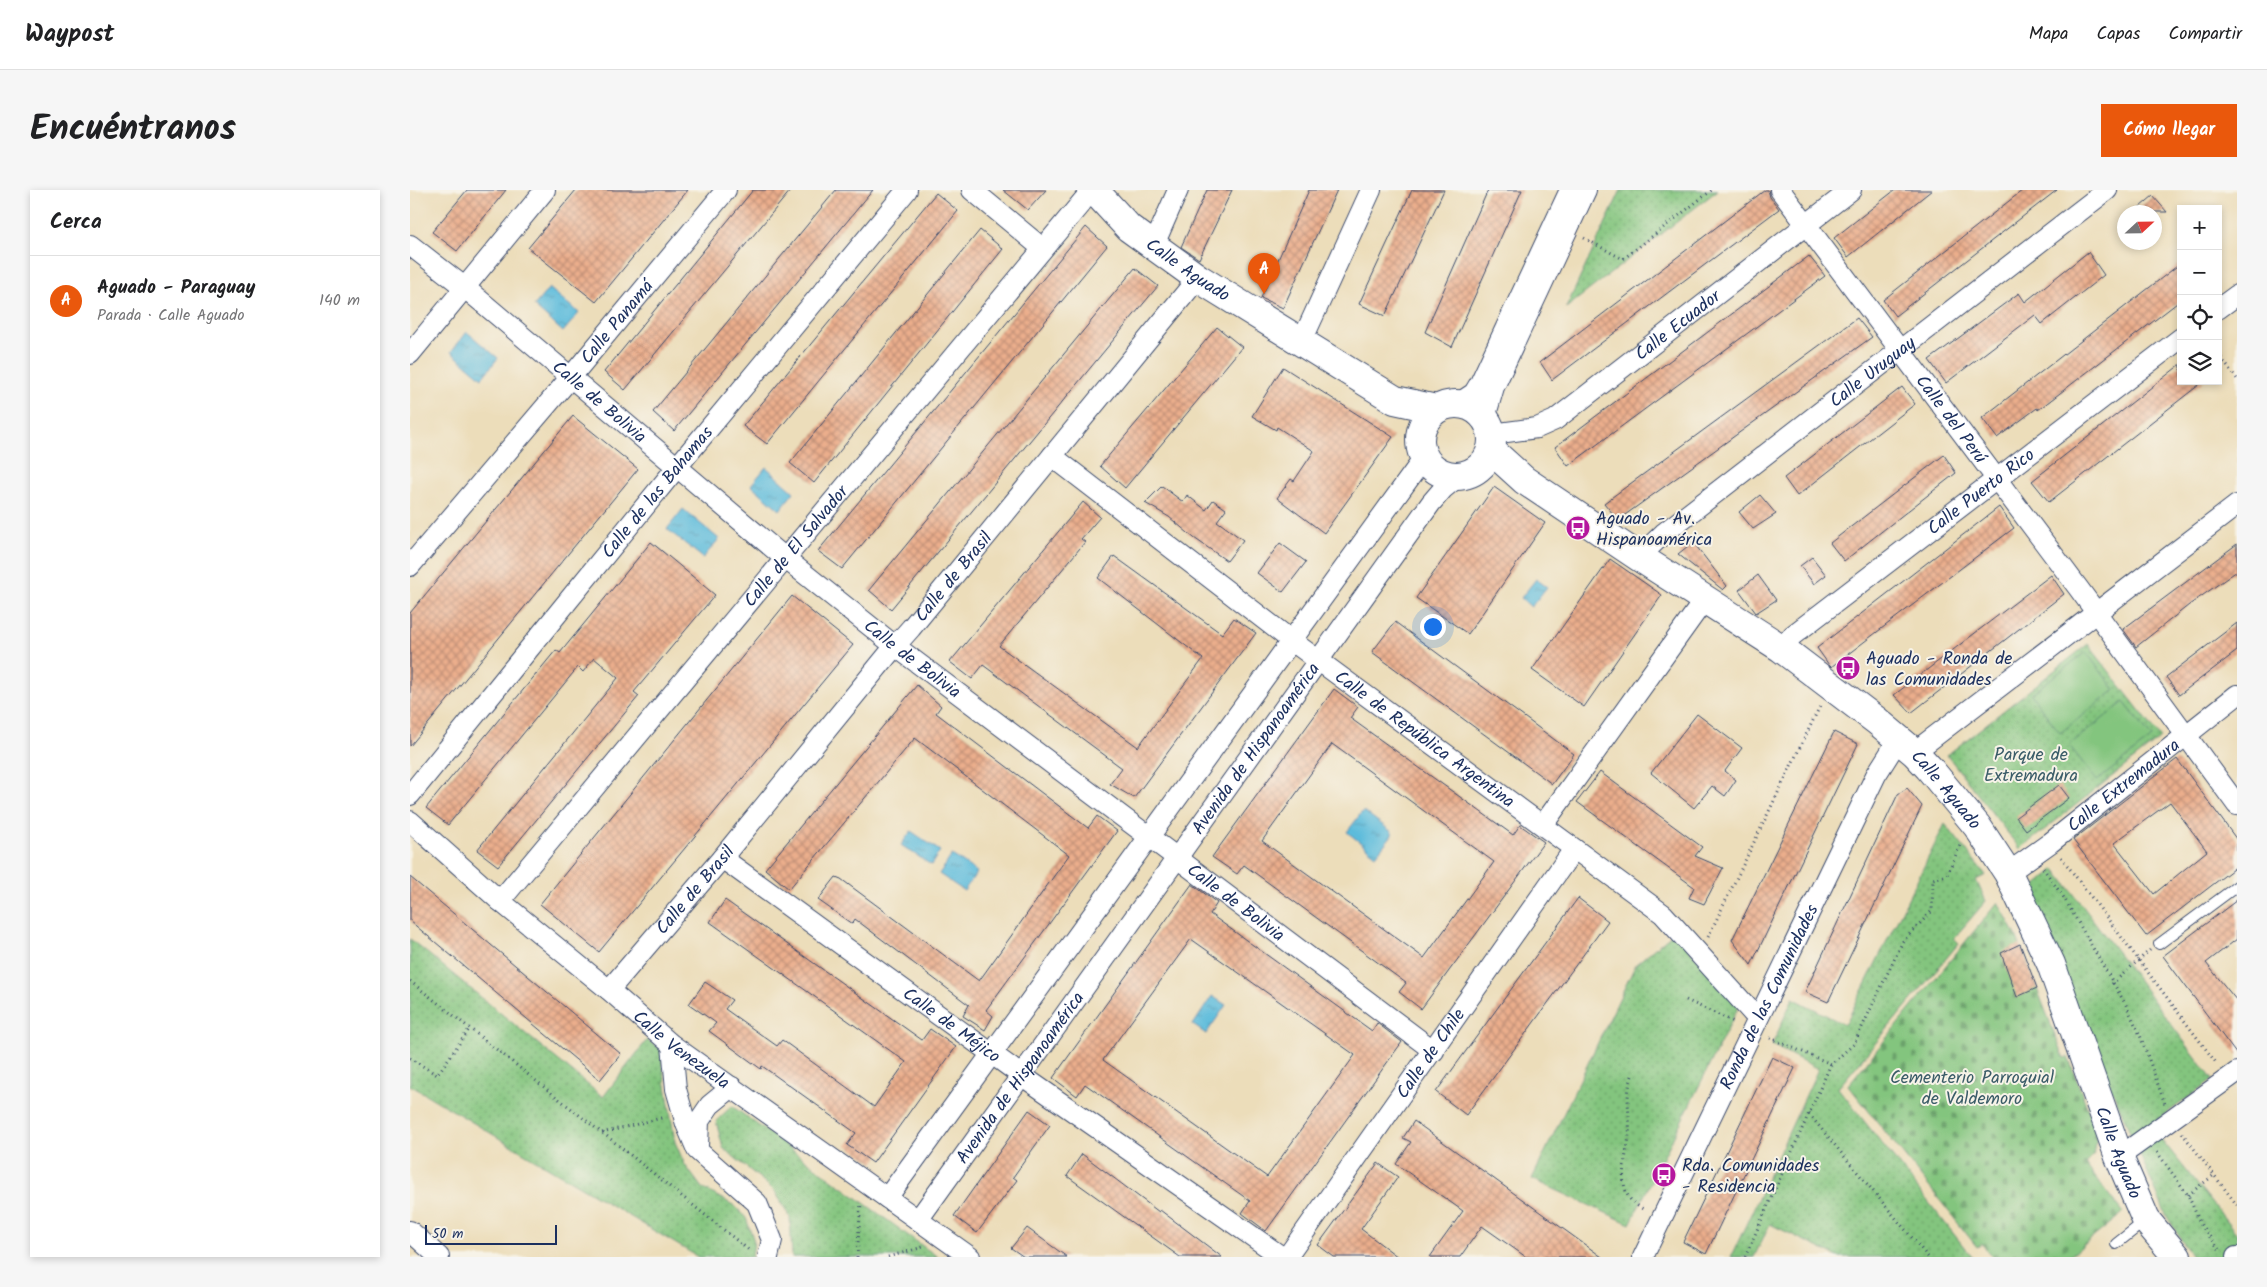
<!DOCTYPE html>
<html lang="es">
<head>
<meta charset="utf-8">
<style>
	body { margin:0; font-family:Kalam,sans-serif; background:#f6f6f6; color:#202124 }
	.controls { position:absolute; right:15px; top:15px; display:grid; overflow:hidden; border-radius:0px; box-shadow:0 2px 8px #0003 }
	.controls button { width:45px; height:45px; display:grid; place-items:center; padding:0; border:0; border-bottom:1px solid #e0e0e0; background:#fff; color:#202124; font:25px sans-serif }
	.compass { position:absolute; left:1707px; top:15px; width:45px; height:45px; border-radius:50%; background:#fff; box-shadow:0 2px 8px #0003; rotate:68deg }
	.scale { position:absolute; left:15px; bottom:12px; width:132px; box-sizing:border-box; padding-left:5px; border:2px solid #1b2f5e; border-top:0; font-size:14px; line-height:18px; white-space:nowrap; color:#1b2f5e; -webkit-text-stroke:4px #f7f3e8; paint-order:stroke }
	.you { position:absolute; left:1022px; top:436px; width:18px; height:18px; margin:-12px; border:4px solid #fff; border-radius:50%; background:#1a73e8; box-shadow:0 0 0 8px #1a73e833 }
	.badge { display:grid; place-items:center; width:32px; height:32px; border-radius:50%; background:#ea580c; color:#fff; font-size:16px; font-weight:700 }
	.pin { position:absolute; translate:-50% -41px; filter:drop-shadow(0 1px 2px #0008) }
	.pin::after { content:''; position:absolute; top:26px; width:18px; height:15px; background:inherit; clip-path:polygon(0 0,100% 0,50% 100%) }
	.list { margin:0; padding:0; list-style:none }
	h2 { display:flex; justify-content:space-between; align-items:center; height:65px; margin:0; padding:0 20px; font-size:21px }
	h2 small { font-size:16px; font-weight:400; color:#757577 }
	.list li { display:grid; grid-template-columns:32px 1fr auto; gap:15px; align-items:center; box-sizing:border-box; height:90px; padding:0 20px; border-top:1px solid #e0e0e0 }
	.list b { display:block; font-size:19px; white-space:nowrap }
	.list p { margin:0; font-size:16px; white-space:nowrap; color:#757577 }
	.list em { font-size:16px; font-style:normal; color:#757577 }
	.icon { flex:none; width:28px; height:28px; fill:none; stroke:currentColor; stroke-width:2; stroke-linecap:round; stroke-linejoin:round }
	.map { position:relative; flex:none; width:1827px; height:1067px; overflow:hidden; border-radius:0px }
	header { display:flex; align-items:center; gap:30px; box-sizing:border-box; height:70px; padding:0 25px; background:#fff; border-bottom:1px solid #e0e0e0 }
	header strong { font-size:24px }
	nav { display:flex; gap:28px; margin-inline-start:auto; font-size:18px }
	.intro { display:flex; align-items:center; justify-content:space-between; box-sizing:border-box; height:120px; padding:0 30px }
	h1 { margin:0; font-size:35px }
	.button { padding:12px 22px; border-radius:0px; background:#ea580c; color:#fff; font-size:18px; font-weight:700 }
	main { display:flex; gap:30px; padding:0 30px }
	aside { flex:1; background:#fff; border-radius:0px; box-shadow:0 2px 8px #0003 }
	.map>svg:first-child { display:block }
</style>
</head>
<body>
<header>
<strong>Waypost</strong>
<nav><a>Mapa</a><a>Capas</a><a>Compartir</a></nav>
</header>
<div class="intro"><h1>Encuéntranos</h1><a class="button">Cómo llegar</a></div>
<main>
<aside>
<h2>Cerca<small></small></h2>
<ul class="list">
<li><span class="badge">A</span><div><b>Aguado - Paraguay</b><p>Parada · Calle Aguado</p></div><em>140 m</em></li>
</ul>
</aside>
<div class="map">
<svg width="1827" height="1067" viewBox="0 0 1827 1067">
	<defs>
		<pattern id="green-dots" width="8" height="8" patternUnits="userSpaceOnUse" patternTransform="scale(1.25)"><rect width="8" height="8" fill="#83c57e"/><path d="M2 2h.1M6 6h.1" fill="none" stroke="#6aa06a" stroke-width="1.8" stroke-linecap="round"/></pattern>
		<pattern id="cemetery-stones" width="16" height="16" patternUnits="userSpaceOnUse" patternTransform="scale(1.25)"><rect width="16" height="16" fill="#83c57e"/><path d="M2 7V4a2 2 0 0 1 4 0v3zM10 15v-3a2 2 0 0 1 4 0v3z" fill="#6aa06a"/></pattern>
		<pattern id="water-ripples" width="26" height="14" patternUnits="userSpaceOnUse" patternTransform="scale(1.25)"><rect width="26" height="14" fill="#5cbbdb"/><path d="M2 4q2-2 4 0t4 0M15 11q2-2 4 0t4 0" fill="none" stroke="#4b98b5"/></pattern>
		<pattern id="building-cross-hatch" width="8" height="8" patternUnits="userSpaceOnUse" patternTransform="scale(1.25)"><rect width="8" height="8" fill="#ebae8c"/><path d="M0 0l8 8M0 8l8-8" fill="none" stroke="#be8e76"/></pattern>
	</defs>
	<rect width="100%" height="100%" fill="#f7f3e8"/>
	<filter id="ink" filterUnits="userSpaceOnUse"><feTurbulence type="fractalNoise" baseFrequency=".02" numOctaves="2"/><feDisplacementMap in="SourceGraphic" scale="10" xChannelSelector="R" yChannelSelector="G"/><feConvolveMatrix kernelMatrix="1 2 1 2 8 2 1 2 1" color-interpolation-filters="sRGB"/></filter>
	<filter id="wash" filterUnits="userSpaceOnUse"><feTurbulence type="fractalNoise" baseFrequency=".0096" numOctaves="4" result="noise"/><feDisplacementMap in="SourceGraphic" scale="20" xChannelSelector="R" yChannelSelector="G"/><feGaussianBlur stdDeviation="1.12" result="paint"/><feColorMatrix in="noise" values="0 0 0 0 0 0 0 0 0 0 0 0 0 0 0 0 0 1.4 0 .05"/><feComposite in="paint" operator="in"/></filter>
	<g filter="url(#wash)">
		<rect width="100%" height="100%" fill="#ecddba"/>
		<g fill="url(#green-dots)" stroke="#4f7a6e">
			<polygon points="1211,0 1308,0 1156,118"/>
			<polygon points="1678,454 1751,548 1610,659 1537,565"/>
			<polygon points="1535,634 1576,685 1566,690 1576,711 1544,748 1549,753 1428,898 1562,1067 1428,1067 1360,1034 1344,1067 1321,1067 1408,879 1362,855 1383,808 1435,835"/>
			<polygon points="1645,679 1803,890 1740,935 1827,1044 1827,1056 1813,1067 1782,1067 1756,1025 1617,703"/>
			<polygon points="1264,742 1329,816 1220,1034 1122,989 1226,774"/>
			<polygon points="0,749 193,907 237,850 250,858 265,952 275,975 292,998 325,1016 336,1028 344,1051 342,1067 288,1067 0,895"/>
			<polygon points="322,916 514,1057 528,1067 382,1067 380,1027 364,1000 313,958 306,931"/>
		</g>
		<polygon fill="url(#cemetery-stones)" stroke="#4f7a6e" points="1588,712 1606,745 1654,868 1658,867 1688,946 1684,957 1685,964 1675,974 1713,1023 1659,1067 1582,1067 1572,1054 1567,1057 1438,895"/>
		<g fill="#83c57e" stroke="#4f7a6e">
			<polygon points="1676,462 1705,500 1650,543 1621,504"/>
			<polygon points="1714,512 1742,548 1687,591 1659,555"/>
		</g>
		<g fill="url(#water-ripples)" stroke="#3c759c">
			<polygon points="139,98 169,123 153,142 124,116"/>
			<polygon points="57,142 88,168 72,188 41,162"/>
			<polygon points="356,277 384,302 370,320 341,295"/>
			<polygon points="273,319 309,349 293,368 257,339"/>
			<polygon points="1126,389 1137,397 1121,417 1111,408"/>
			<polygon points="952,622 955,622 982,642 982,645 966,665 937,642"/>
			<polygon points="501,641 530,661 521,675 491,655"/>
			<polygon points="542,665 567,682 554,701 529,684"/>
			<polygon points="802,806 816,815 796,844 783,835"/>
		</g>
		<g id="blocks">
			<g fill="url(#building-cross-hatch)" fill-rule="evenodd">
				<polygon points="57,0 96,0 47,61 22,42"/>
				<polygon points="166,0 278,0 186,112 118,58"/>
				<polygon points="343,0 381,0 215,200 194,182"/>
				<polygon points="426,0 463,0 264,241 243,222"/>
				<polygon points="593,0 636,0 618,20"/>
				<polygon points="797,0 822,0 789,69 771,57"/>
				<polygon points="899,0 927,0 873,118 851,108"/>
				<polygon points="1002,0 1034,0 975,126 949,114"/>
				<polygon points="1078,0 1112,0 1042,157 1015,142"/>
				<polygon points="1355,0 1358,0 1360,7 1369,19 1142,190 1130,172"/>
				<polygon points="1485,0 1522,0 1438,67 1424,48"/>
				<polygon points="1613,0 1647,0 1485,126 1473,110"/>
				<polygon points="526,3 548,21 357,254 333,236"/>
				<polygon points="1743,6 1757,22 1724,22"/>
				<polygon points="676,37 697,56 432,379 408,361"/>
				<polygon points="570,40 593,59 404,293 380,273"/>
				<polygon points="1678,62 1694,85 1632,134 1625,125 1536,193 1519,170 1609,103 1615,112"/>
				<polygon points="1399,66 1415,86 1158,276 1145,257"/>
				<polygon points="1771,73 1771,110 1628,220 1627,218 1587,248 1572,228"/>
				<polygon points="725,78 748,96 481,419 459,400"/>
				<polygon points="1447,128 1462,147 1208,330 1194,313"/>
				<polygon points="807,137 832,157 715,298 690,276"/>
				<polygon points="1771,174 1771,191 1794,191 1639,312 1622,291"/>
				<polygon points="873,177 983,247 914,343 867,308 881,289 884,291 904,261 867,237 866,240 842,226"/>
				<polygon points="1492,197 1505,214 1387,306 1374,288"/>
				<polygon points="163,226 228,279 0,556 0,423"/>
				<polygon points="1534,265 1546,283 1434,371 1420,353"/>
				<polygon points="752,296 773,312 777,305 796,320 803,310 816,319 807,331 833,350 817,371 784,348 759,327 735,313"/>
				<polygon points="1084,297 1135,333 1058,444 1006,408"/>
				<polygon points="1350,305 1366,324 1343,339 1329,322"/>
				<polygon points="673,312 690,327 671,349 675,352 589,456 728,557 793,469 688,388 704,366 812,444 824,428 846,443 724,608 700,594 712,578 573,475 562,489 540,472"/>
				<polygon points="1589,317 1604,338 1421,477 1419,475 1407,458"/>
				<polygon points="241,352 305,405 224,502 229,506 88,676 67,660 208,488 184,468 173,482 168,477 38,635 16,618 146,460 150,463"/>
				<polygon points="1283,352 1317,396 1313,400 1268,364"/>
				<polygon points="870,353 896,372 873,402 847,383"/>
				<polygon points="1827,354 1827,381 1779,415 1726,457 1713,439"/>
				<polygon points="1402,367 1416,385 1404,394 1390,376"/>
				<polygon points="1200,369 1252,405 1174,517 1122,480"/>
				<polygon points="1348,385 1366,410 1346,423 1329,400"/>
				<polygon points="1641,385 1654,404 1501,523 1484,505"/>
				<polygon points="382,406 443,455 189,762 130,714"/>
				<polygon points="985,432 1164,564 1142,594 962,462"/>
				<polygon points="1827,433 1827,461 1769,505 1756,487"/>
				<polygon points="507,495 531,516 526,523 678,638 687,626 707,641 576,820 583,826 575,840 553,826 559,815 445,729 442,734 408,710 426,687 431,689 569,791 659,665 505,548 379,699 355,679"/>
				<path d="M 924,499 L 948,517 L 940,528 L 1103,645 L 1110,635 L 1134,652 L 1011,819 L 989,802 L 996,793 L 834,675 L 827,684 L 802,667 ZM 922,554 L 1084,672 L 1014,768 L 852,651 Z"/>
				<polygon points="1287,524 1332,558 1315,581 1326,590 1315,606 1302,596 1284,618 1241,583"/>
				<polygon points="1424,542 1448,554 1341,775 1322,750"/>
				<path d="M 1767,569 L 1827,650 L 1827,676 L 1736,746 L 1663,650 ZM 1760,612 L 1797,661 L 1744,704 L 1704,653 Z"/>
				<polygon points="1190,582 1292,657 1285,666 1313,678 1294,714 1279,708 1284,697 1167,612"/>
				<polygon points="1649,595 1659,608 1616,640 1606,627"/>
				<polygon points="1497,598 1512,616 1418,812 1395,802 1488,604"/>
				<polygon points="0,687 211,864 190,890 0,731"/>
				<path d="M 782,694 L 807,713 L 800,724 L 962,841 L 967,833 L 992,852 L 856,1041 L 832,1023 L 840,1011 L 675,894 L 667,906 L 643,888 ZM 781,749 L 945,865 L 857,987 L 693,870 Z"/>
				<polygon points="1168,708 1198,731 1056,925 1026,902"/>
				<polygon points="315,710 512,850 520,839 546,857 463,973 437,955 446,943 352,876 351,879 299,841 306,833 279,814 295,792 322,810 315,819 367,856 372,850 464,917 496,872 300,732"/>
				<polygon points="1827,710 1827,749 1796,773 1827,811 1827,865 1753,766"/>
				<polygon points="1610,754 1627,798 1607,807 1591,763"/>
				<polygon points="1362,867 1385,878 1296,1064 1273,1052"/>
				<polygon points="619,920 640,935 603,987 607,990 567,1043 544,1026"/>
				<polygon points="1004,931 1192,1067 1116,1067 1072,1036 1050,1067 1020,1067 1053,1021 986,974 1001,952 993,948"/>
				<polygon points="672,964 749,1022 750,1020 812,1067 770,1067 657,986"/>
				<polygon points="968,973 988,987 951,1039 988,1067 924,1067 908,1055"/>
				<polygon points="617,1038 657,1067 614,1067 601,1058"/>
			</g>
		</g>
	</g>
	<g filter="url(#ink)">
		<use href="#blocks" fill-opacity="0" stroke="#3a496c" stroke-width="1"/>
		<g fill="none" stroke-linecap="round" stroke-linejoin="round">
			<defs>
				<g id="lane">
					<polyline points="1749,754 1827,696"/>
					<polyline points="1706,1054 1735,1031"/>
				</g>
				<g id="street">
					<polyline points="562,0 632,58"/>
					<path id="s1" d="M 1370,0 L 1669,399 L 1827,615"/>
					<path id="s2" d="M 0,55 L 54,97 L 376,369 L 485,456 L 1024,861"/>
					<polyline points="743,57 768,0"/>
					<polyline points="1808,119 1827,105"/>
					<polyline points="891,153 961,0"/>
					<polyline points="0,164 135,0"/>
					<polyline points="1049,213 1064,203 1070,193 1160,0"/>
					<polyline points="1075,228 1084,197 1176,0"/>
					<path id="s3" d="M 1082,244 L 1127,238 L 1145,230 L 1441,0"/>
					<path id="s4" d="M 642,266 L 882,451 L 1253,724 L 1347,828"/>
					<path id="s5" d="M 1229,367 L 1254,343 L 1697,0"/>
					<path id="s6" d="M 0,376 L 160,188 L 316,0"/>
					<path id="s7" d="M 1371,458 L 1383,445 L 1771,148"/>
					<polyline points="1505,563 1516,553 1827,315"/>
					<path id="s8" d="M 0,605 L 267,277 L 497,0"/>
					<path id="s9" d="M 0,631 L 90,711 L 199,800 L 262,855 L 560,1067"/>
					<polyline points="1133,635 1295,409"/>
					<path id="s10" d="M 312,668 L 611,885 L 872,1067"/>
					<path id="s11" d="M 1598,683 L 1640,653 L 1827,505"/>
					<path id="s12" d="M 90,711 L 682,0"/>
					<path id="s13" d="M 199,800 L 312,668 L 485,456 L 501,438 L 788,88"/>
					<polyline points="262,855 266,899 276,934 287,960 347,1013 362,1050 358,1067"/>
					<polyline points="288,956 289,931 300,915 322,897"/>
					<polyline points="1709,967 1827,882"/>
					<polyline points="477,1008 1014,268"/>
					<path id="s14" d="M 508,1030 L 1021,313 L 1033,299 L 1049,286"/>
					<polyline points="0,1041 29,1067"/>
					<path id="s15" d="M 877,1067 L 1164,659"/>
					<path id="s16" d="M 1233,1067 L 1466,585 L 1488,550"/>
					<polyline points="1826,1067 1827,1067"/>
				</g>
				<g id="secondary">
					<path id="s17" d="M 684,0 L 719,38 L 788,88 L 985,210 L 1026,219"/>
					<circle cx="1046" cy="250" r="36"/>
					<path id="s18" d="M 1081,260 L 1114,290 L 1229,367 L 1371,458 L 1467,531 L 1505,563 L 1519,578 L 1567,636 L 1598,683 L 1641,774 L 1709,967 L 1736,1030 L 1767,1067"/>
				</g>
			</defs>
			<use href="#lane" stroke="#3a496c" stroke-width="12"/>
			<use href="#street" stroke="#3a496c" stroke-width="22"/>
			<use href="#secondary" stroke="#3a496c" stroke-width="30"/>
			<g stroke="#3a496c" stroke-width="3" stroke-dasharray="1 4" stroke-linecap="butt">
				<polyline points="1174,48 1213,69 1302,0"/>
				<polyline points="1808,164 1827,189"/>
				<polyline points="1651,667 1807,874"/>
				<polyline points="1633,678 1654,708 1716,815 1730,845 1755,914"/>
				<polyline points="1298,747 1411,514"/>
				<polyline points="0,791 192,943 255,927"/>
				<polyline points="1702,794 1740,760"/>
				<polyline points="1276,810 1324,832"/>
				<polyline points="1360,848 1421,874 1444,854 1493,751 1522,721 1523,689 1537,685 1551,653"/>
				<polyline points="0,868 27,885 60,838"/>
				<path d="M 1222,886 C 1214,907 1221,924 1219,944 C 1218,962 1210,980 1215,998 C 1218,1010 1225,1015 1235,1020"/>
				<polyline points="1399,924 1518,1067"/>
				<polyline points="193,943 340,1061"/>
				<polyline points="1772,943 1827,1015"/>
				<polyline points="1747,962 1778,1005 1791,1035 1809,1059"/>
				<polyline points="1778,1005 1804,985"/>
				<polyline points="447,1067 451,1013"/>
				<polyline points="478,1067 513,1057"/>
				<polyline points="1335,1067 1421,874"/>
			</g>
			<use href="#lane" stroke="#fff" stroke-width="10"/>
			<use href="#street" stroke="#fff" stroke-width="20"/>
			<use href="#secondary" stroke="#fff" stroke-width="28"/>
		</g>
	</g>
	<defs>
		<symbol id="bus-disc" viewBox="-11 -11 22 22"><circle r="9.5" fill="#b5179e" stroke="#f7f3e8"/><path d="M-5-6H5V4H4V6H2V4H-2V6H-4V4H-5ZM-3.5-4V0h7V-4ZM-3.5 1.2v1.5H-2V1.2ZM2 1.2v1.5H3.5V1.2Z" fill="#fff"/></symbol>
	</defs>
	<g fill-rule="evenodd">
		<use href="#bus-disc" x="1154" y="324" width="28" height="28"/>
		<use href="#bus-disc" x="1424" y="464" width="28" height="28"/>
		<use href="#bus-disc" x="1240" y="971" width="28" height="28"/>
	</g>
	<g text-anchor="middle" stroke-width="4" stroke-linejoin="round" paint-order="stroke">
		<g font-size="18" fill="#1b2f5e" stroke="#f7f3e8">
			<text dy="6" stroke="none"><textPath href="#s17" startOffset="124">Calle Aguado</textPath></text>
			<text dy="6" stroke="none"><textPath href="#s6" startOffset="320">Calle Panamá</textPath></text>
			<text dy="6" stroke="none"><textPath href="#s3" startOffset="220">Calle Ecuador</textPath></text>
			<text dy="6" stroke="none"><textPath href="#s5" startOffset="298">Calle Uruguay</textPath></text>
			<text dy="6" stroke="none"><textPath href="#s2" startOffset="246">Calle de Bolivia</textPath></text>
			<text dy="6" stroke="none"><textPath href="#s1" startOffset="286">Calle del Perú</textPath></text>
			<text dy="6" stroke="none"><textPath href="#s8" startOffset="391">Calle de las Bahamas</textPath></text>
			<text dy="6" stroke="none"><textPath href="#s7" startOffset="254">Calle Puerto Rico</textPath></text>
			<text dy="6" stroke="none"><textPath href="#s12" startOffset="462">Calle de El Salvador</textPath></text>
			<text dy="6" stroke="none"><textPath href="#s13" startOffset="538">Calle de Brasil</textPath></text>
			<text dy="6" stroke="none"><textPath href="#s2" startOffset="651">Calle de Bolivia</textPath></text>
			<text dy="6" stroke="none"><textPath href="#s4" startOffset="468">Calle de República Argentina</textPath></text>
			<text dy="6" stroke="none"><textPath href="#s14" startOffset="580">Avenida de Hispanoamérica</textPath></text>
			<text dy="6" stroke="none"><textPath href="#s11" startOffset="145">Calle Extremadura</textPath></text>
			<text dy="6" stroke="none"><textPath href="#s18" startOffset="570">Calle Aguado</textPath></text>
			<text dy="6" stroke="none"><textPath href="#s13" startOffset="132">Calle de Brasil</textPath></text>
			<text dy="6" stroke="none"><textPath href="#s2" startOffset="1056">Calle de Bolivia</textPath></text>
			<text dy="6" stroke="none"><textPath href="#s16" startOffset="289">Ronda de las Comunidades</textPath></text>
			<text dy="6" stroke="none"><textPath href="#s10" startOffset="284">Calle de Méjico</textPath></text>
			<text dy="6" stroke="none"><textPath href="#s9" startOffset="355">Calle Venezuela</textPath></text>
			<text dy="6" stroke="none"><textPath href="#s15" startOffset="249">Calle de Chile</textPath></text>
			<text dy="6" stroke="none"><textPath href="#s14" startOffset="175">Avenida de Hispanoamérica</textPath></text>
			<text dy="6" stroke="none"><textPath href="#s18" startOffset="975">Calle Aguado</textPath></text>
		</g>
		<g font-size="18" fill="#1b2f5e" stroke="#f7f3e8" text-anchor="start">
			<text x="1186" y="334">Aguado - Av.<tspan x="1186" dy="21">Hispanoamérica</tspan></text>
			<text x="1456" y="474">Aguado - Ronda de<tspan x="1456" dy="21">las Comunidades</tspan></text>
			<text x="1272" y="981">Rda. Comunidades<tspan x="1272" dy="21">- Residencia</tspan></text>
		</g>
		<g font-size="18" fill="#3a5c68" stroke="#f7f3e8">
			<text x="1621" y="570">Parque de<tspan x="1621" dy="21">Extremadura</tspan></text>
			<text x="1562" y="893">Cementerio Parroquial<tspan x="1562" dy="21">de Valdemoro</tspan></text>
		</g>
	</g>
</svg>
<div class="controls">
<button>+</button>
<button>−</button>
<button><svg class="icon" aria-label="locate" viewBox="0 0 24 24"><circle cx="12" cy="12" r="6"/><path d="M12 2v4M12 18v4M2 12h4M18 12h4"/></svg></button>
<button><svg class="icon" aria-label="layers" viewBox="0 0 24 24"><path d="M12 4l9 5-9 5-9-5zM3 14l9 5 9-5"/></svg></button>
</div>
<svg class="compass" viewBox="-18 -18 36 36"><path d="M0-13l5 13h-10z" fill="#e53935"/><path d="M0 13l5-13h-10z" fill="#757577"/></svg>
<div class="scale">50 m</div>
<div class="you"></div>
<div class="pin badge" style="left:854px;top:104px">A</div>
</div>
</main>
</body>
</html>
